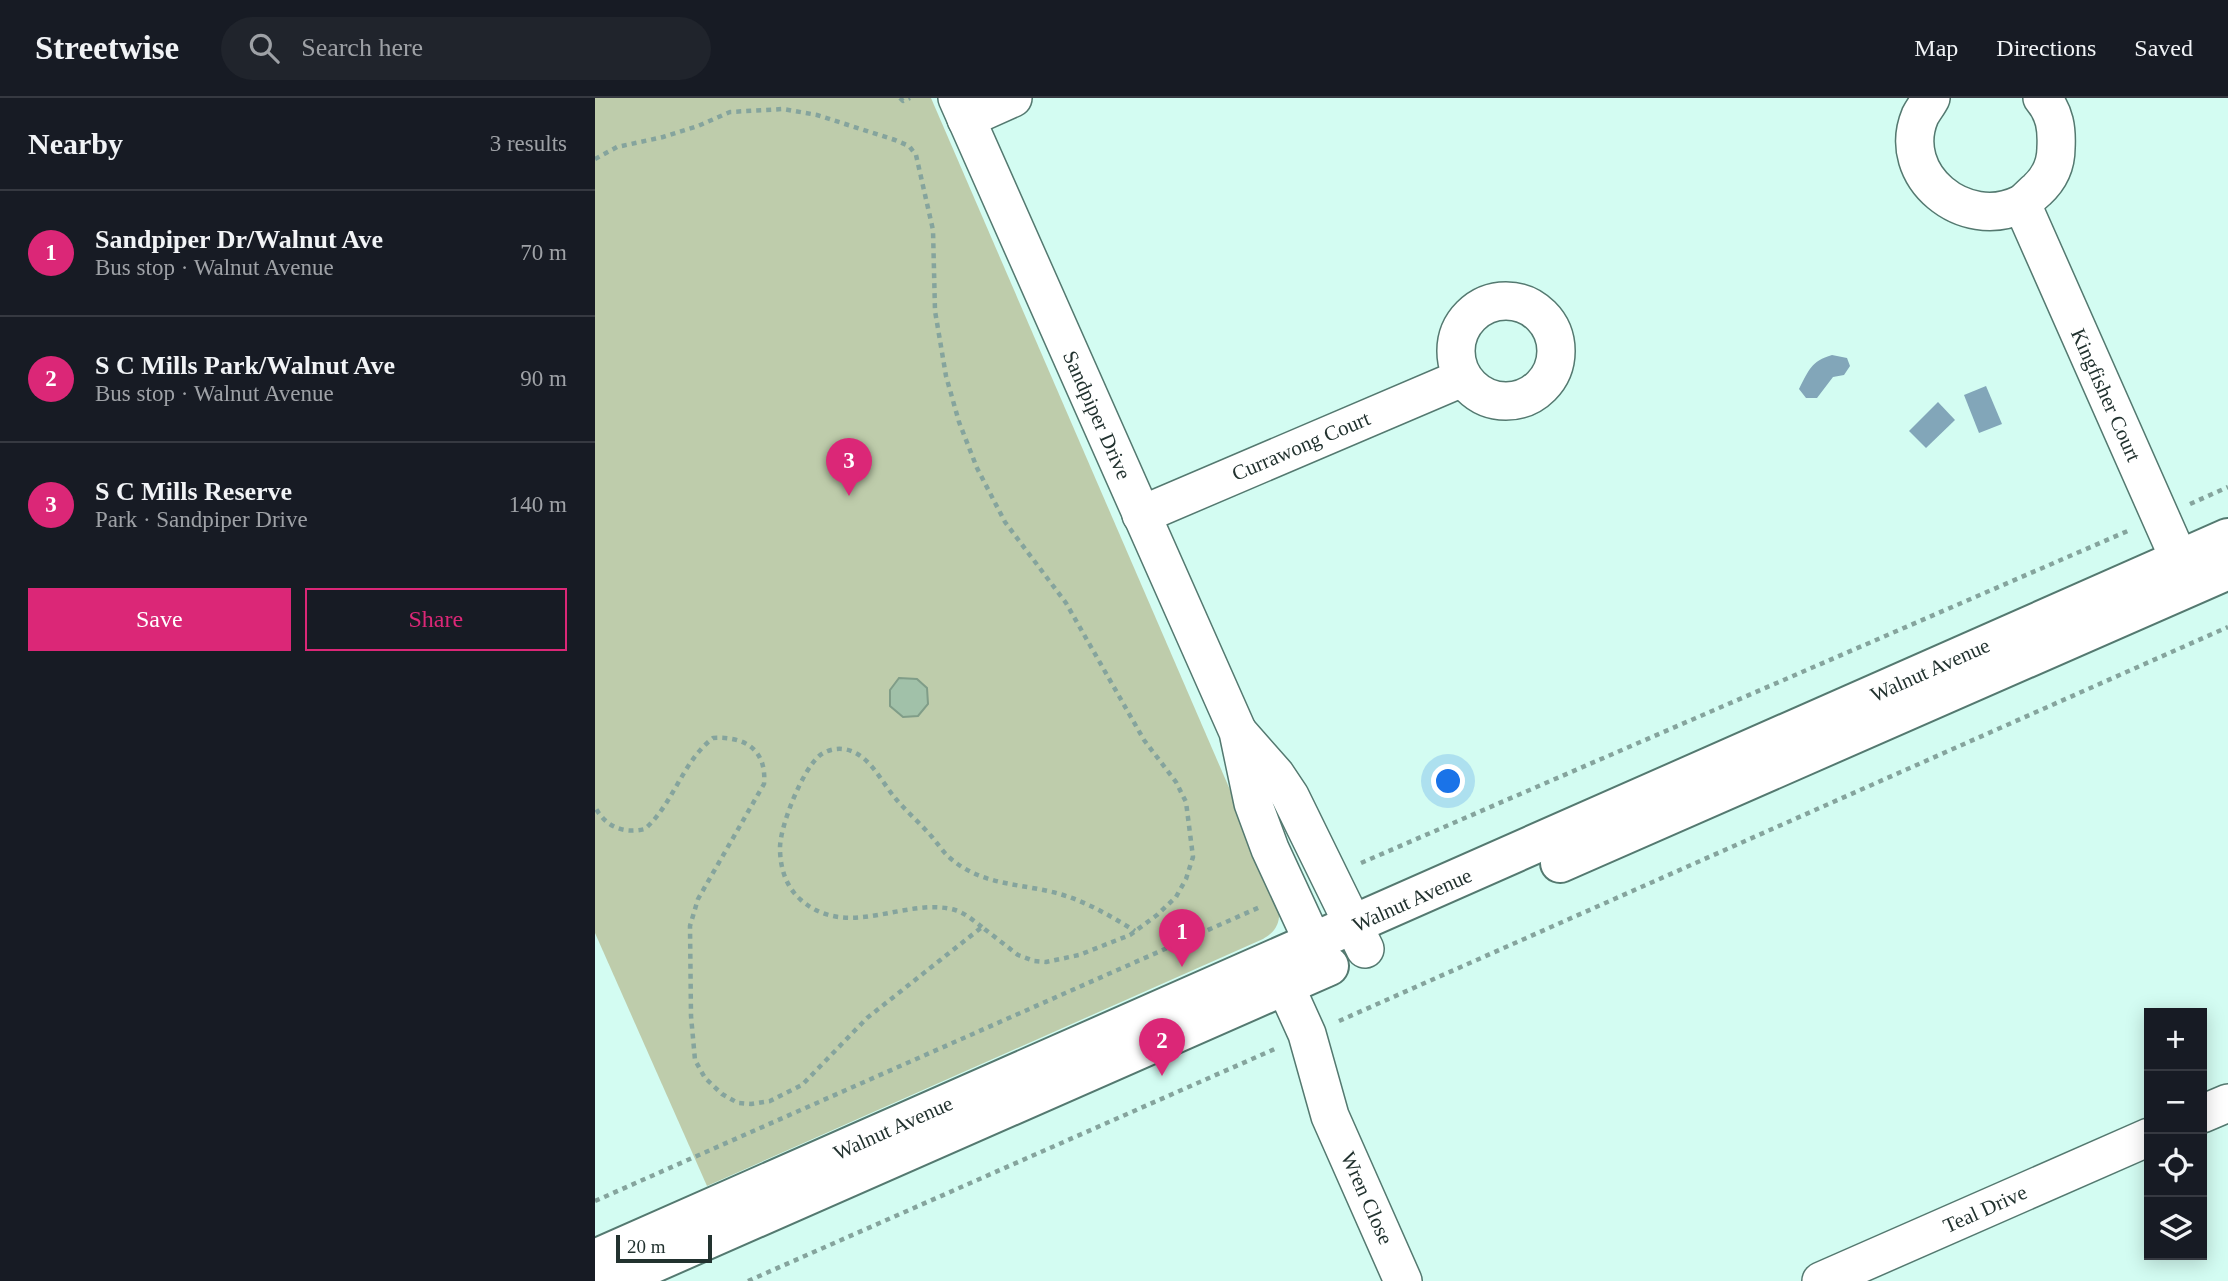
<!DOCTYPE html>
<html lang="en">
<head>
<meta charset="utf-8">
<style>
	body { margin:0; font-family:Georgia,serif; background:#20242c; color:#f1f3f6 }
	.controls { position:absolute; right:21px; bottom:21px; display:grid; overflow:hidden; border-radius:0px; box-shadow:0 4px 18px #0003 }
	.controls button { width:63px; height:63px; display:grid; place-items:center; padding:0; border:0; border-bottom:2px solid #363941; background:#171b24; color:#f1f3f6; font:35px sans-serif }
	.scale { position:absolute; left:21px; bottom:18px; width:96px; box-sizing:border-box; padding-left:7px; border:4px solid #22322f; border-top:0; font-size:19px; line-height:24px; white-space:nowrap; color:#22322f; -webkit-text-stroke:5px #fff; paint-order:stroke }
	.you { position:absolute; left:854px; top:684px; width:24px; height:24px; margin:-18px; border:5px solid #fff; border-radius:50%; background:#1a73e8; box-shadow:0 0 0 10px #1a73e833 }
	.badge { display:grid; place-items:center; width:46px; height:46px; border-radius:50%; background:#db2777; color:#fff; font-size:23px; font-weight:700 }
	.pin { position:absolute; translate:-50% -58px; filter:drop-shadow(0 2px 4px #0008) }
	.pin::after { content:''; position:absolute; top:37px; width:24px; height:21px; background:inherit; clip-path:polygon(0 0,100% 0,50% 100%) }
	.list { margin:0; padding:0; list-style:none }
	h2 { display:flex; justify-content:space-between; align-items:center; height:91px; margin:0; padding:0 28px; font-size:30px }
	h2 small { font-size:23px; font-weight:400; color:#9ea1a6 }
	.list li { display:grid; grid-template-columns:46px 1fr auto; gap:21px; align-items:center; box-sizing:border-box; height:126px; padding:0 28px; border-top:2px solid #363941 }
	.list b { display:block; font-size:26px; white-space:nowrap }
	.list p { margin:0; font-size:23px; white-space:nowrap; color:#9ea1a6 }
	.list em { font-size:23px; font-style:normal; color:#9ea1a6 }
	.actions { display:flex; gap:14px; padding:21px 28px }
	.actions a { flex:1; padding:16px 0; border:2px solid #db2777; border-radius:0px; text-align:center; font-size:24px; color:#db2777 }
	.actions .main { background:#db2777; color:#fff }
	.icon { flex:none; width:38px; height:38px; fill:none; stroke:currentColor; stroke-width:2; stroke-linecap:round; stroke-linejoin:round }
	.map { position:relative; flex:none; width:1633px; height:1183px; overflow:hidden }
	header { display:flex; align-items:center; gap:42px; box-sizing:border-box; height:98px; padding:0 35px; background:#171b24; border-bottom:2px solid #363941 }
	header strong { font-size:33px }
	nav { display:flex; gap:38px; margin-inline-start:auto; font-size:24px }
	.search { width:490px; height:63px; background:#20242c; display:flex; align-items:center; gap:18px; box-sizing:border-box; padding:0 24px; border-radius:38px; color:#9ea1a6; font-size:26px }
	main { display:flex }
	aside { flex:1; background:#171b24 }
	.map>svg:first-child { display:block }
</style>
</head>
<body>
<header>
<strong>Streetwise</strong>
<div class="search"><svg class="icon" aria-label="search" viewBox="0 0 24 24"><circle cx="10" cy="10" r="6"/><path d="M15 15l6 6"/></svg>Search here</div>
<nav><a>Map</a><a>Directions</a><a>Saved</a></nav>
</header>
<main>
<aside>
<h2>Nearby<small>3 results</small></h2>
<ul class="list">
<li><span class="badge">1</span><div><b>Sandpiper Dr/Walnut Ave</b><p>Bus stop · Walnut Avenue</p></div><em>70 m</em></li>
<li><span class="badge">2</span><div><b>S C Mills Park/Walnut Ave</b><p>Bus stop · Walnut Avenue</p></div><em>90 m</em></li>
<li><span class="badge">3</span><div><b>S C Mills Reserve</b><p>Park · Sandpiper Drive</p></div><em>140 m</em></li>
</ul>
<div class="actions"><a class="main">Save</a><a>Share</a></div>
</aside>
<div class="map">
<svg width="1633" height="1183" viewBox="0 0 1633 1183">
	<rect width="100%" height="100%" fill="#d3fcf2"/>
	<path fill="#beccab" d="M 0,0 L 336,0 L 680,796 C 686,814 688,830 668,841 L 112,1088 L 0,835 Z"/>
	<g fill="#82a6b9">
		<path d="M 1237,257 L 1252,260 L 1255,268 L 1249,277 L 1238,279 L 1222,300 L 1211,300 L 1204,291 C 1214,272 1216,263 1237,257 Z"/>
		<polygon points="1391,288 1407,326 1384,335 1369,297"/>
		<polygon points="1343,304 1360,322 1331,350 1314,333"/>
	</g>
	<polygon fill="#a1c1a9" stroke="#809d88" stroke-width="2" points="304,580 322,581 332,590 333,606 323,618 308,619 295,608 295,592"/>
	<g fill="none" stroke-linecap="round" stroke-linejoin="round">
		<defs>
			<g id="street">
				<polyline points="362,0 643,634 658,705 675,751 730,870"/>
				<path d="M 1336,0 C 1333,6 1328,12 1325,18 C 1300,78 1370,134 1426,106 C 1431,103 1437,96 1442,92 C 1454,81 1461,67 1461,50 C 1462,31 1460,15 1447,0"/>
				<polyline points="371,21 418,0"/>
				<polyline points="1427,106 1596,488"/>
				<circle cx="911" cy="253" r="50"/>
				<polyline points="546,417 867,280"/>
				<polyline points="644,635 681,677 695,698 770,851"/>
				<polyline points="679,863 712,936 735,1018 808,1183"/>
				<polyline points="1607,1016 1633,1005"/>
				<polyline points="1226,1183 1554,1039"/>
			</g>
			<g id="secondary">
				<polyline points="965,765 1633,472"/>
				<polyline points="0,1161 1633,440"/>
				<polyline points="18,1183 734,868"/>
			</g>
		</defs>
		<use href="#street" stroke="#547970" stroke-width="40"/>
		<use href="#secondary" stroke="#547970" stroke-width="42"/>
		<g stroke="#85a49d" stroke-width="4.5" stroke-dasharray="5 5" stroke-linecap="butt">
			<polyline points="305,0 308,3 315,0"/>
			<path d="M 0,61 L 22,49 L 68,39 L 103,28 L 135,14 L 188,11 L 222,17 L 300,42 L 314,48 L 321,57 L 338,132 L 340,213 L 351,278 L 364,324 L 382,370 L 410,424 L 471,505 L 549,642 L 581,684 L 591,704 L 598,759 L 591,781 L 581,799 L 562,817 L 535,837 L 484,857 L 451,864 L 439,863 L 423,857 L 387,829 L 272,920 L 207,987 L 175,1003 L 156,1006 L 143,1005 L 127,996 L 110,980 L 100,962 L 96,918 L 95,828 L 103,801 L 169,686 C 172,651 149,638 118,640 C 87,664 79,705 50,731 C 28,736 11,729 0,709"/>
			<polyline points="1595,406 1633,389"/>
			<polyline points="766,765 1535,432"/>
			<path d="M 387,829 C 379,823 370,815 360,812 C 311,798 253,843 206,802 C 191,789 185,770 185,750 C 185,728 207,673 224,658 C 230,653 239,650 248,651 C 274,654 286,684 301,701 C 312,714 326,726 337,739 C 343,746 348,754 355,760 C 391,791 432,784 474,799 C 497,807 519,820 540,833"/>
			<polyline points="744,923 1633,529"/>
			<polyline points="0,1103 665,809"/>
			<polyline points="153,1183 682,950"/>
		</g>
		<use href="#street" stroke="#fff" stroke-width="37"/>
		<use href="#secondary" stroke="#fff" stroke-width="38"/>
	</g>
	<g text-anchor="middle" stroke-width="5" stroke-linejoin="round" paint-order="stroke">
		<g font-size="21" fill="#22322f" stroke="#fff">
			<text transform="translate(1511 297) rotate(66)" y="7">Kingfisher Court</text>
			<text transform="translate(502 317) rotate(66)" y="7">Sandpiper Drive</text>
			<text transform="translate(706 348) rotate(-23)" y="7">Currawong Court</text>
			<text transform="translate(1335 572) rotate(-24)" y="7">Walnut Avenue</text>
			<text transform="translate(817 802) rotate(-24)" y="7">Walnut Avenue</text>
			<text transform="translate(298 1030) rotate(-24)" y="7">Walnut Avenue</text>
			<text transform="translate(772 1100) rotate(66)" y="7">Wren Close</text>
			<text transform="translate(1390 1111) rotate(-24)" y="7">Teal Drive</text>
		</g>
	</g>
</svg>
<div class="controls">
<button>+</button>
<button>−</button>
<button><svg class="icon" aria-label="locate" viewBox="0 0 24 24"><circle cx="12" cy="12" r="6"/><path d="M12 2v4M12 18v4M2 12h4M18 12h4"/></svg></button>
<button><svg class="icon" aria-label="layers" viewBox="0 0 24 24"><path d="M12 4l9 5-9 5-9-5zM3 14l9 5 9-5"/></svg></button>
</div>
<div class="scale">20 m</div>
<div class="you"></div>
<div class="pin badge" style="left:587px;top:869px">1</div>
<div class="pin badge" style="left:567px;top:978px">2</div>
<div class="pin badge" style="left:254px;top:398px">3</div>
</div>
</main>
</body>
</html>
